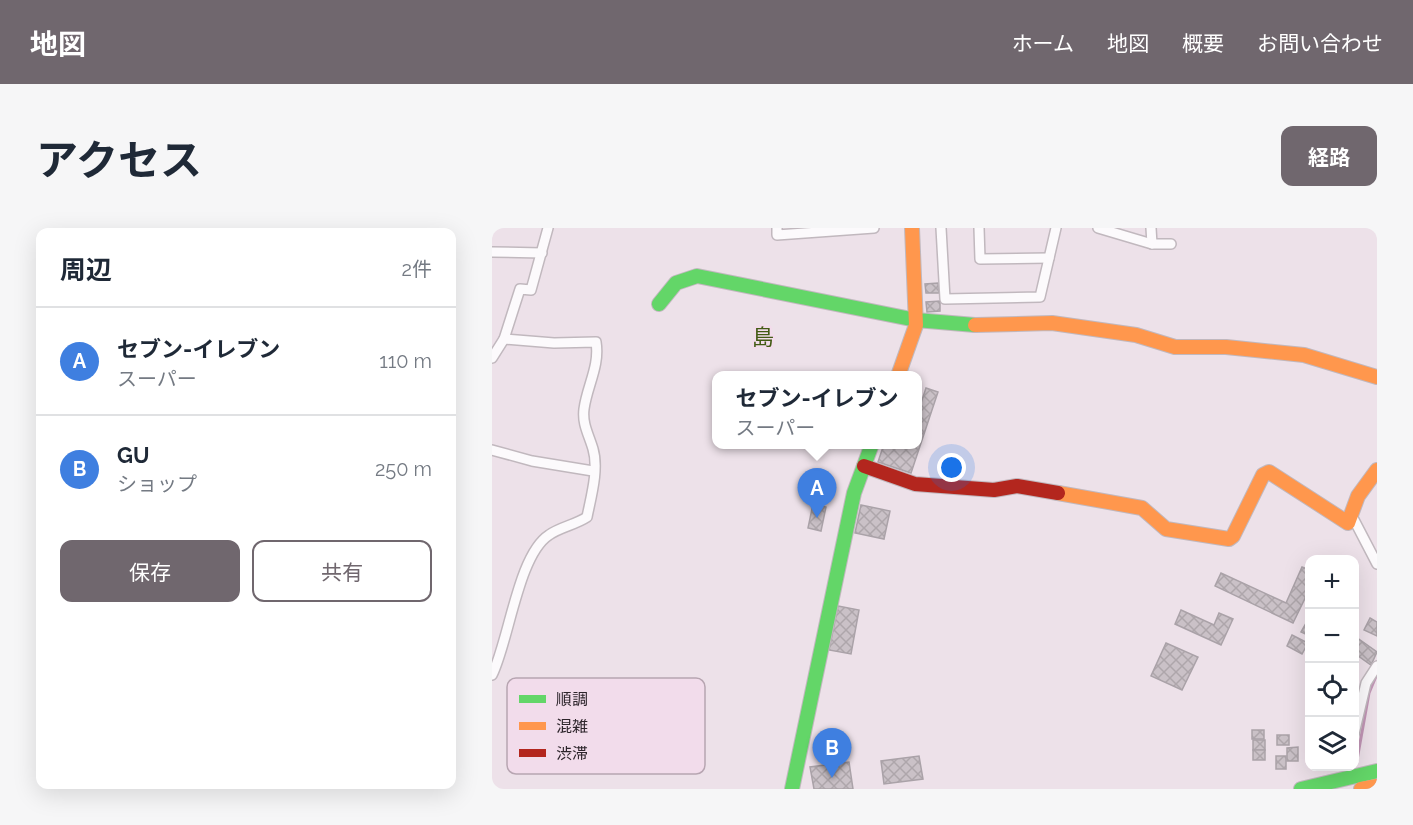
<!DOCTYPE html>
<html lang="ja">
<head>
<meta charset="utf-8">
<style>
	body { margin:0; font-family:Raleway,"Noto Sans JP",sans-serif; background:#f6f6f7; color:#1f2937 }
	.controls { position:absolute; right:18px; bottom:18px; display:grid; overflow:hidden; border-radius:12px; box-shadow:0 6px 24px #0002 }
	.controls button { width:54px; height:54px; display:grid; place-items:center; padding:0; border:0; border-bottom:2px solid #e0e1e3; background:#fff; color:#1f2937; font:30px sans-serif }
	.you { position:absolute; left:460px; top:240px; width:21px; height:21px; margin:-15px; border:4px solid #fff; border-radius:50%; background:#1a73e8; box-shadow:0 0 0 9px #1a73e833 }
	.badge { display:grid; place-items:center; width:39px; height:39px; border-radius:50%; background:#70676e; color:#fff; font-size:20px; font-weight:700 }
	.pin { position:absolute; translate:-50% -50px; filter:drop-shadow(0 2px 3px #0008) }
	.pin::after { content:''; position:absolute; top:32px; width:21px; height:18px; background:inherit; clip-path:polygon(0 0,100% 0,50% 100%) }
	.popup { position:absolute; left:220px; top:143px; width:210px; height:78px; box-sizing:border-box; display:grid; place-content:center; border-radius:12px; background:#fff; filter:drop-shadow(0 2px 4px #0005); font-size:20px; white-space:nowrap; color:#747a83 }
	.popup b { font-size:22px; color:#1f2937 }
	.popup::after { content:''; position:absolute; left:50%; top:100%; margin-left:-12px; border:12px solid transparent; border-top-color:#fff }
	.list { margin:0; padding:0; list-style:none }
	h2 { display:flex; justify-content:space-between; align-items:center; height:78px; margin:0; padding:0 24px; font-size:26px }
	h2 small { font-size:20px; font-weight:400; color:#747a83 }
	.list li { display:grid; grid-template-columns:39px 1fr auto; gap:18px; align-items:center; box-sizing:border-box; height:108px; padding:0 24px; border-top:2px solid #e0e1e3 }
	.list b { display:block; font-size:22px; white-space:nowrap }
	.list p { margin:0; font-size:20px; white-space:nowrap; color:#747a83 }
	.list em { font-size:20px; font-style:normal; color:#747a83 }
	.actions { display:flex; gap:12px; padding:18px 24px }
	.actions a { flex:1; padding:14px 0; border:2px solid #70676e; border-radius:12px; text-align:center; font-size:21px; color:#70676e }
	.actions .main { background:#70676e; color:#fff }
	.icon { flex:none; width:33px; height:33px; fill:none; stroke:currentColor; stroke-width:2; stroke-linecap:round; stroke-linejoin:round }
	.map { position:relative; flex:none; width:885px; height:561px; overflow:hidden; border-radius:12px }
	header { display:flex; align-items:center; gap:36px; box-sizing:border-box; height:84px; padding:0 30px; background:#70676e; color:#fff }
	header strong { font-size:28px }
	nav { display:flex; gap:33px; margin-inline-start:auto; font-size:21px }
	.intro { display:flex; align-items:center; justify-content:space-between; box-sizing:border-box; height:144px; padding:0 36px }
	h1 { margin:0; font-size:42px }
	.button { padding:15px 27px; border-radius:12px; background:#70676e; color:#fff; font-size:21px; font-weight:700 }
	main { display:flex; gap:36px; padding:0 36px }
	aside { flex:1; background:#fff; border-radius:12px; box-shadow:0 6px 24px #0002 }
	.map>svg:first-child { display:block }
</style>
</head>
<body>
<header>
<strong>地図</strong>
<nav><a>ホーム</a><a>地図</a><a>概要</a><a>お問い合わせ</a></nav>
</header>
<div class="intro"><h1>アクセス</h1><a class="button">経路</a></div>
<main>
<aside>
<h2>周辺<small>2件</small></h2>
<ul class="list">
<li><span class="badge" style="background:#3f7fe0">A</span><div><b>セブン-イレブン</b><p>スーパー</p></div><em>110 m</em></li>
<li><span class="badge" style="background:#3f7fe0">B</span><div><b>GU</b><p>ショップ</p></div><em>250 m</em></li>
</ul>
<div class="actions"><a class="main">保存</a><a>共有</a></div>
</aside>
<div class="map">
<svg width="885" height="561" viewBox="0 0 885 561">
	<defs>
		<pattern id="building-cross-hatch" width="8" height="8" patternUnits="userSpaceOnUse" patternTransform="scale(1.5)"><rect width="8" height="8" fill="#cac1c7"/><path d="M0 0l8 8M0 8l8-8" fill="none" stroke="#aea6ab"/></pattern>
	</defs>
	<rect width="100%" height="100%" fill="#ede1e9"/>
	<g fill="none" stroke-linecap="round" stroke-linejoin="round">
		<polyline stroke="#c195b5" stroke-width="3" points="865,532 877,465 885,446"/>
	</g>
	<g fill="url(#building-cross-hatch)" stroke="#aaa2a8" stroke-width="1.5">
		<polygon points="446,55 447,65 434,65 433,56"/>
		<polygon points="448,73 448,83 435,84 434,74"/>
		<polygon points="434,160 446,164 419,245 386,234 392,216 403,219 404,216 425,216 425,187"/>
		<polygon points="321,276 334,279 329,303 316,300"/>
		<polygon points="369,277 398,283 392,311 363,305"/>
		<polygon points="810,339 818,342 818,360 801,395 723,358 729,345 794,375"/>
		<polygon points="346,378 367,382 359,426 337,422"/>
		<polygon points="689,382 722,397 727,385 741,391 729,417 683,396"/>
		<polygon points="817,390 818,391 818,408 809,404"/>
		<polygon points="878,390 885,394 885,408 872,402"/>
		<polygon points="800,407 816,415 810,426 795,418"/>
		<polygon points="864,409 885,424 879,437 862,425"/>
		<polygon points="674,415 706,429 690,462 659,448"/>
		<rect x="760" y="502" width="12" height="9"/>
		<rect x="785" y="507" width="12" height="10"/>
		<rect x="761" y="512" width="12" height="10"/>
		<polygon points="806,519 806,533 795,533 795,520"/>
		<rect x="761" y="522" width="12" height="10"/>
		<polygon points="427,528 431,551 392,556 389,533"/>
		<rect x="784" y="528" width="10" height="13"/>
		<polygon points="357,534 361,561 322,561 318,539"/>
	</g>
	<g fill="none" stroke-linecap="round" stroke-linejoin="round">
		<defs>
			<g id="street">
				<polyline points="285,0 285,7 382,0"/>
				<polyline points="449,0 453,71 548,69 564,0"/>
				<polyline points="487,0 488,31 557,30"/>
				<polyline points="606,0 660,16 679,16"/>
				<polyline points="659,0 660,16"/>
				<polyline points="0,24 50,25"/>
				<polyline points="0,130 12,111 28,61 39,62 56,0"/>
				<polyline points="0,222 40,233 101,243"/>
				<polyline points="859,286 885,336"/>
				<path d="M 0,447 C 17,413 26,327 57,307 C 68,299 83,297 95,289 C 99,269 107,241 101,221 C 97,207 90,196 92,181 C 95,158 108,138 104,114 L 62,115 L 12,111"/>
				<polyline points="862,506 874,455 885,438"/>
			</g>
			<g id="fast">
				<polyline points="167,76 184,55 205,48 424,92 483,97"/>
				<polyline points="300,561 362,265 380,216"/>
				<polyline points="809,561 885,543"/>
			</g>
			<g id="slow">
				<polyline points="483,97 560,95 644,107 683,119 734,119 812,127 885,149"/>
				<polyline points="406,148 424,97 420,0"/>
				<polyline points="566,265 650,280 674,301 737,311 741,308 771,247 777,244 856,295 866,268 885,242"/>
				<polyline points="869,561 885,558"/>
			</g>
			<polyline id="jam" points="372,238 423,256 502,262 525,258 566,265"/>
		</defs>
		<use href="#street" stroke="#c1b8be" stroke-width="12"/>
		<use href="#fast" stroke="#c1b8be" stroke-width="16"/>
		<use href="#slow" stroke="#c1b8be" stroke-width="16"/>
		<use href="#jam" stroke="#c1b8be" stroke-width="16"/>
		<use href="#street" stroke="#fcfafc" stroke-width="9"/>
		<use href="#fast" stroke="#63d668" stroke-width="14"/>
		<use href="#slow" stroke="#ff974d" stroke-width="14"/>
		<use href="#jam" stroke="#b3261e" stroke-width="14"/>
	</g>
	<g text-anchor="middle" stroke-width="5" stroke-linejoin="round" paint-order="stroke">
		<g font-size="22" fill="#425a13" stroke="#f2dceb">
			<text x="271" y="117">島</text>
		</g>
	</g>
	<rect x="15" y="450" width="198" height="96" rx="9" fill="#f2dceb" stroke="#b7a5b1" stroke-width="1.5"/>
	<rect x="27" y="467" width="27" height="8" fill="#63d668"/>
	<rect x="27" y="494" width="27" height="8" fill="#ff974d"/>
	<rect x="27" y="521" width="27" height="8" fill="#b3261e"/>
	<g font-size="16" fill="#2d252b">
		<text x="64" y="477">順調</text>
		<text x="64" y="504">混雑</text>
		<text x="64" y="531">渋滞</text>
	</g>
</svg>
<div class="controls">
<button>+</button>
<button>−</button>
<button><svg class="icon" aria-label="locate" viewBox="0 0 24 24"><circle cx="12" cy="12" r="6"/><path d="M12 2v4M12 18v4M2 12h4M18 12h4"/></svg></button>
<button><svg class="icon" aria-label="layers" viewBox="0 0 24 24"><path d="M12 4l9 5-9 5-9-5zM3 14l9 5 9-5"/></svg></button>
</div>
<div class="you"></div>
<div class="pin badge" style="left:325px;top:290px;background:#3f7fe0">A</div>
<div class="popup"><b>セブン-イレブン</b>スーパー</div>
<div class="pin badge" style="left:340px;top:550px;background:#3f7fe0">B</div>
</div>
</main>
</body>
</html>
